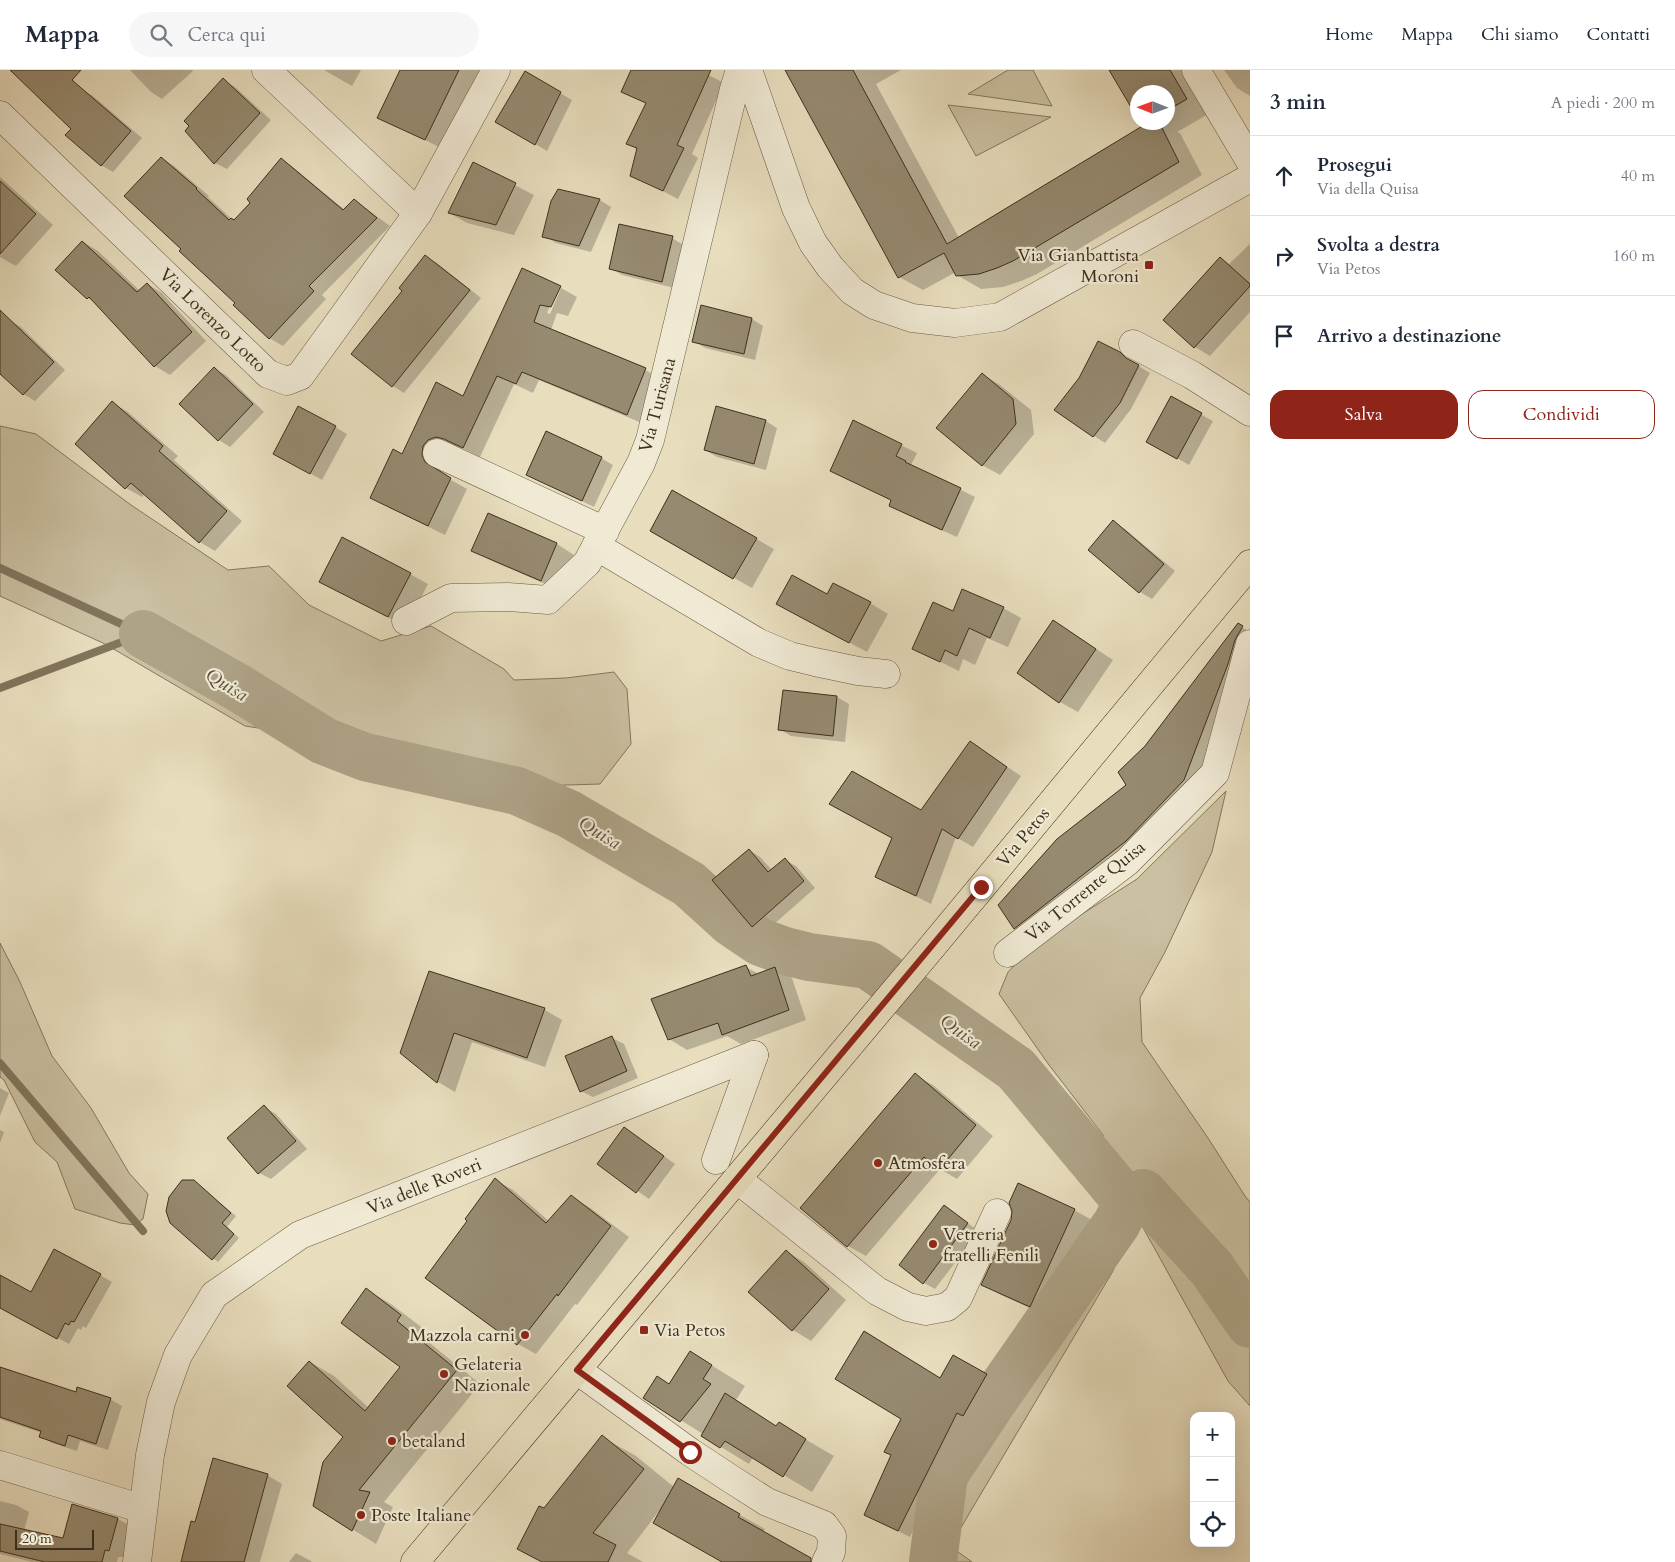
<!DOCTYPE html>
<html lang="it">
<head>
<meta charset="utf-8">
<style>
	body { margin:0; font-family:Cardo,serif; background:#f6f6f7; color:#1f2937 }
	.controls { position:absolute; right:15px; bottom:15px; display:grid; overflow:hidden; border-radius:10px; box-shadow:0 5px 20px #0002 }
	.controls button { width:45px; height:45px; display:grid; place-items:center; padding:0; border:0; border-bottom:1px solid #e0e1e3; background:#fff; color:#1f2937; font:25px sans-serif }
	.compass { position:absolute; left:1130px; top:15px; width:45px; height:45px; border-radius:50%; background:#fff; box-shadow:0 5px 20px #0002; rotate:271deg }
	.scale { position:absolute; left:15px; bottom:12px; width:79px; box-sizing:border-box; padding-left:5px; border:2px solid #3e301c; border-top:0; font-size:14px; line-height:18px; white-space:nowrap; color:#3e301c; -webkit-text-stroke:4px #f0ead5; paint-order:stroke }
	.stop { position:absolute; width:15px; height:15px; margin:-11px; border:4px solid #8f2418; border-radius:50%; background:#fff }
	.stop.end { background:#8f2418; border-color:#fff; box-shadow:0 1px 5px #0008 }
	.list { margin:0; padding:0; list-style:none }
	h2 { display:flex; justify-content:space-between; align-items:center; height:65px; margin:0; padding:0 20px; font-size:21px }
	h2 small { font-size:16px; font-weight:400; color:#747a83 }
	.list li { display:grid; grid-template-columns:32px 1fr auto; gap:15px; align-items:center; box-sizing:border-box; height:80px; padding:0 20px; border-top:1px solid #e0e1e3 }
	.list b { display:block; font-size:19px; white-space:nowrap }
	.list p { margin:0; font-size:16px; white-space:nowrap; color:#747a83 }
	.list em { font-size:16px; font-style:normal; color:#747a83 }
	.actions { display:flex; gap:10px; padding:15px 20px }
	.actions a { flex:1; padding:11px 0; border:1px solid #8f2418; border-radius:15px; text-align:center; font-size:18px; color:#8f2418 }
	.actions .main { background:#8f2418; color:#fff }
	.icon { flex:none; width:28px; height:28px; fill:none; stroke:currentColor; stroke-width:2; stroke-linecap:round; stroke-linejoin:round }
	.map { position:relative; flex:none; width:1250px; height:1492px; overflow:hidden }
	header { display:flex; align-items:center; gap:30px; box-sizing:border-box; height:70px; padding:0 25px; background:#fff; border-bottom:1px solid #e0e1e3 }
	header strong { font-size:24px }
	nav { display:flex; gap:28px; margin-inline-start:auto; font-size:18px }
	.search { width:350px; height:45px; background:#f6f6f7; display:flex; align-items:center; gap:12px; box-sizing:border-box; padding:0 18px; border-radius:28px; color:#747a83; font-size:19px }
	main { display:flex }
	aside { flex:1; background:#fff }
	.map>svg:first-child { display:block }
</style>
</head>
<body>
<header>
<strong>Mappa</strong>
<div class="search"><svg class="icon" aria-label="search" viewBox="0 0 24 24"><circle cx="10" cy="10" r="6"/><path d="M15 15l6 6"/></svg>Cerca qui</div>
<nav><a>Home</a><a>Mappa</a><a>Chi siamo</a><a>Contatti</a></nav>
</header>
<main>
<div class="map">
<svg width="1250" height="1492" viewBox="0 0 1250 1492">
	<rect width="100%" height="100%" fill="#e8debe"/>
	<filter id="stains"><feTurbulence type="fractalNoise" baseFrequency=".004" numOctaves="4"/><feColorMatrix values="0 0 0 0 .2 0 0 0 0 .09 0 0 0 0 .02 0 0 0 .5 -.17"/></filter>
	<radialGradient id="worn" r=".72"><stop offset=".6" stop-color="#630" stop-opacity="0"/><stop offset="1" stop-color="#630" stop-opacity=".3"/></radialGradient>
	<g fill="#cbc0a2" stroke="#84785f">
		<polygon points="1008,0 1033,0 1052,36 968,24"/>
		<polygon points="948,35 1051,47 976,86"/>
		<polygon points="0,356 36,364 131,435 228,500 269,496 309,535 381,571 431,556 504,599 514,610 566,608 614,602 627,619 631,674 600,714 504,717 408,678 358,673 245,656 105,574 0,526"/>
		<polygon points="1226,721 1212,782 1165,882 1140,928 1142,972 1208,1068 1245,1126 1250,1132 1250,1336 1228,1311 1136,1145 1113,1201 950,1476 972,1492 919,1492 911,1479 926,1442 954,1381 1114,1151 1117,1133 1103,1065 1049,995 999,924 1008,902 1035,874 1137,809"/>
		<polygon points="0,873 20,912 52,986 91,1038 129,1103 148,1124 143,1149 135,1155 120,1153 75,1139 57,1092 35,1072 4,1010 0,1007"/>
	</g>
	<g fill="#0003">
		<polygon points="130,0 192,0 193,1 162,29 151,22"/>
		<polygon points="324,0 361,0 352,16"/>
		<polygon points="401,0 481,0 443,79 379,47"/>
		<polygon points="632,0 699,0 724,13 692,84 698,88 678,129 632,105 638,80 628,74 647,34 623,21"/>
		<polygon points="786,0 901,0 876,14 959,168 1145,56 1141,52 1168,52 1168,22 1138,22 1110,0 1185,0 1210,43 1177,62 1180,63 1202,105 1037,204 1021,211 1003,217 981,219 957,205 956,202 923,220 899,207"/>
		<polygon points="1224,0 1250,0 1250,26 1237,18"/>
		<polygon points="525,3 572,30 547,81 497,51"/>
		<polygon points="223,10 235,17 271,50 227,99 215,93"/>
		<polygon points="81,19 93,26 142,68 113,102 101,95 73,59"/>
		<polygon points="161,88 174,96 209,126 208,127 234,151 252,133 281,90 294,98 345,140 354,131 367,139 390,156 322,225 326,229 283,276 269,268 237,233 182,179"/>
		<polygon points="474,94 534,125 514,165 467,153 449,143"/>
		<polygon points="0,107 53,155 16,196 0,187"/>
		<polygon points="558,120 600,130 611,137 591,182 556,173 544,166"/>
		<polygon points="670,167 682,174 682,182 674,218 622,205 610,198"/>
		<polygon points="83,172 98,181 140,221 147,214 162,223 206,271 170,305 155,296 97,234 88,228"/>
		<polygon points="1250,174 1250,242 1210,286 1195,277 1165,250 1221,189 1229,194"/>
		<polygon points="425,186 437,193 481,228 404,323 393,316 353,284 404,221"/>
		<polygon points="522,199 559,216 547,243 550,244 561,218 577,227 568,246 557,243 551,260 645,300 662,309 644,354 539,310 533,323 514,314 480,387 462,378 454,376 438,395 441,403 444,406 467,419 445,465 388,437 403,386 464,327"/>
		<polygon points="752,249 763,256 755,290 705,278 693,271"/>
		<polygon points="9,250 21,257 65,300 35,331 23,324 0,302 0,259"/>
		<polygon points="1119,284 1150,303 1131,339 1105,373 1094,366 1080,309"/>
		<polygon points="214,299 226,305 264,342 230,377 219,370"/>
		<polygon points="982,304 1000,315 1031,340 1034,364 1000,405 982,395"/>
		<polygon points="1171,328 1213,351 1189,395 1147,371"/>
		<polygon points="113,333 128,342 178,386 174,390 242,451 215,481 200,472 145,423 142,427 126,418 76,374"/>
		<polygon points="766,351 777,358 766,400 717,387 705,380"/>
		<polygon points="854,352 917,383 911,395 975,427 957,467 905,444 890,436 892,431 831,401"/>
		<polygon points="335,357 347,364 322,410 286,390"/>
		<polygon points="601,388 613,395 594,437 527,404"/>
		<polygon points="673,422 774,479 752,518 651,461"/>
		<polygon points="488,444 557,474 574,485 559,520 490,490 472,480"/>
		<polygon points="1113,452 1125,459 1175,501 1152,529 1140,522 1090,480"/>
		<polygon points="410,504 428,514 406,557 339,521"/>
		<polygon points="828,525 870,533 888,544 867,582 796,544"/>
		<polygon points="1003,538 1021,548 1008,577 987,568 975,595 963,589 959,601 914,579 953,542"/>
		<polygon points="1054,551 1113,590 1078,642 1060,632"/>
		<polygon points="1238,555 1250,562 1207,724 1038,871 1015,858 1128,715 1146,677"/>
		<polygon points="837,627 849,634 845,672 791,666 779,659"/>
		<polygon points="985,682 1021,706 973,777 956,767 931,834 876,806 921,741"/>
		<polygon points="749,780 760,787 772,800 785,790 796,796 815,818 764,863 752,856"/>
		<polygon points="746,897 759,904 775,898 792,908 806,950 741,974 727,966 687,980 669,969"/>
		<polygon points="430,902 545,940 562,950 545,997 472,972 455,1022 438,1012 402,982"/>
		<polygon points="612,968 624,974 638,1008 593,1027 581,1021"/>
		<polygon points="915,1005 933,1015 993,1066 957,1109 940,1099 866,1186 848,1176 802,1138"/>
		<polygon points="0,1018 9,1023 0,1046"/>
		<polygon points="264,1037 276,1044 307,1079 271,1109 259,1103"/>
		<polygon points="625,1058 675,1094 649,1129 599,1094"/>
		<polygon points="0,1060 4,1062 0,1073"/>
		<polygon points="495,1110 513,1120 549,1151 571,1127 589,1137 629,1167 577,1235 575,1234 536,1284 518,1274 469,1151"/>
		<polygon points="193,1111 236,1146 227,1157 239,1168 218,1192 213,1188"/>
		<polygon points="944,1137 979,1161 935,1219 924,1213"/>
		<polygon points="1074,1140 1092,1150 1048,1246 1001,1225 983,1214"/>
		<polygon points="786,1181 804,1192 846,1230 811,1271 793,1260 750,1222"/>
		<polygon points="100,1205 112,1212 86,1258 83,1256 81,1260 78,1258 69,1274 0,1236 0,1207 31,1224"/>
		<polygon points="367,1220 391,1234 424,1259 420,1265 480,1314 384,1432 393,1437 376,1474 314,1435 345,1367 310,1292 334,1306 369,1338 402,1297"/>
		<polygon points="690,1282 745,1316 736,1330 743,1335 777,1357 779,1354 834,1386 812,1422 753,1387 749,1394 721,1377 703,1366 703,1364 645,1328 669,1315"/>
		<polygon points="954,1287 998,1312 975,1352 969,1348 910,1467 865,1445"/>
		<polygon points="0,1299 76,1323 110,1329 122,1336 108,1380 80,1371 77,1381 52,1373 41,1366 42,1363 0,1349"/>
		<polygon points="602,1367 636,1386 674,1417 678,1410 765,1459 763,1462 816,1492 724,1492 659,1441 627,1483 643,1492 542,1492 518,1479 545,1440"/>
		<polygon points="267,1405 282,1414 260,1492 182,1492 196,1454"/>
		<polygon points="0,1431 16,1435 29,1442 24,1461 64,1470 118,1449 131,1456 123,1487 118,1487 117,1492 32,1492 0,1484"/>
		<polygon points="296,1483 311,1491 312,1492 289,1492"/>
	</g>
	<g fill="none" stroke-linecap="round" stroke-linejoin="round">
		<g stroke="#81755c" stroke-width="8">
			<polyline points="0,498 143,564"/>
			<polyline points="0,618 143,564"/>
			<polyline points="0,993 143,1161"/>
		</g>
		<g stroke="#aea387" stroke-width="48">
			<polyline points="143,564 237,617 324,671 365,687 517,721 569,744 689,814 732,853 760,872 785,881 809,887 868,895 1016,999 1127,1132 1129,1131"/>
			<polyline points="1143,1123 1212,1199 1250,1254"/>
			<polyline points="933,1492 944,1405 991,1334 1117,1153 1127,1132"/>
		</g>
	</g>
	<g fill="#968a70" stroke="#3e301c">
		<polygon points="10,0 81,0 72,10 131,61 101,96 65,65 71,59"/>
		<polygon points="400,0 459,0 425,70 377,48"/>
		<polygon points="631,0 711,0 677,75 684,78 663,121 630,106 637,78 626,74 646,33 621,22"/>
		<polygon points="785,0 853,0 947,174 1149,52 1159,52 1179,92 1013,191 997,198 979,204 956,206 944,183 898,208"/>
		<polygon points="1109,0 1170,0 1187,29 1168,40 1168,22 1138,22 1138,49"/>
		<polygon points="525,1 561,22 535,75 495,52"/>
		<polygon points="223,8 260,43 214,94 185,61 189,56 184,51"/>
		<polygon points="161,87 197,118 196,119 229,150 231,148 234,150 250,133 247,129 281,88 343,140 354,129 377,148 309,216 314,221 269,269 233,235 235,233 179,181 181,179 124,126"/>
		<polygon points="473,92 516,113 496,155 448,143"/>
		<polygon points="0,111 36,144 0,184"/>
		<polygon points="558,119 600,129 579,176 542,167 551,131"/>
		<polygon points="619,154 673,166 662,212 609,199"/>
		<polygon points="82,171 137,222 147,213 192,262 154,297 89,227 87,229 55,200"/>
		<polygon points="425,185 470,220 392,317 351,284 402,221 399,218"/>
		<polygon points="1220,187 1250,214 1250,216 1194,278 1163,250"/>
		<polygon points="522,198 561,216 551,237 540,235 534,252 646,298 627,345 522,302 516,314 497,306 463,378 444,369 436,367 428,370 423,376 422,385 425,392 451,408 428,456 370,428 393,379 402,384 436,312 463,326"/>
		<polygon points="701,235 752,248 744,284 692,272"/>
		<polygon points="0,240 54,292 23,325 0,304"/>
		<polygon points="1098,271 1120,282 1126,288 1139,295 1120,333 1093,367 1054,340 1079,308"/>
		<polygon points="214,297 253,334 218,371 179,334"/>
		<polygon points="982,303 1013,329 1016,354 982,396 936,358"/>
		<polygon points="1171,326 1202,343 1177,389 1146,372"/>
		<polygon points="112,331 163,376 159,381 227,441 199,473 131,413 125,419 75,374"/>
		<polygon points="298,336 336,356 310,404 273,384"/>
		<polygon points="716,336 766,350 754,394 704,380"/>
		<polygon points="853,350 902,374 896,386 906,391 905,392 961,418 942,460 889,436 891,430 830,401"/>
		<polygon points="546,361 602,387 582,431 526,405"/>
		<polygon points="672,420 757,468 733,509 650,461"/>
		<polygon points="488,443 557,473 541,511 471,481"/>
		<polygon points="1113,450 1164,494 1139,523 1088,480"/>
		<polygon points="342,467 411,503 388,547 319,512"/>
		<polygon points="792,505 827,524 833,513 871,532 849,573 776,534"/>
		<polygon points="962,519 1004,537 990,568 969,558 957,586 945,580 940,592 912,579 933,532 953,541"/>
		<polygon points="1053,550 1096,579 1059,633 1017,603"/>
		<polygon points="1238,553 1243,556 1235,570 1228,594 1184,710 1126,771 1014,859 998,835 1057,769 1126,715 1118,702 1145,676"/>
		<polygon points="783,620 837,626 833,666 778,660"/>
		<polygon points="970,671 1007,697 958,769 942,759 916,826 875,807 892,768 829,734 852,701 921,740"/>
		<polygon points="749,779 768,802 785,788 804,811 752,857 712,810"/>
		<polygon points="746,895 751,906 775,897 789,940 722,965 718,953 668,970 651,929"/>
		<polygon points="429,901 545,938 527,988 454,963 437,1013 400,983"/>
		<polygon points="612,966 627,1001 580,1022 565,986"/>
		<polygon points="915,1003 976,1055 939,1100 924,1087 847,1177 800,1138"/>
		<polygon points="264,1035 296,1071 258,1104 227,1068"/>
		<polygon points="624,1057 664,1086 636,1123 597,1094"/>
		<polygon points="495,1108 546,1153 571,1125 611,1156 558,1226 557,1224 517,1275 425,1208 467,1151 465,1149"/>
		<polygon points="182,1110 194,1110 231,1143 222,1153 234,1164 212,1190 170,1153 166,1141 169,1127"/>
		<polygon points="1018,1113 1075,1139 1030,1237 981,1215 1011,1150 1012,1141 1009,1133"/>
		<polygon points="944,1135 968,1153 923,1214 899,1195"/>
		<polygon points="54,1179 101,1204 74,1252 71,1251 69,1255 65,1253 57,1269 0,1238 0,1205 31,1222"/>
		<polygon points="786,1180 829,1219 792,1261 748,1222"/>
		<polygon points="366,1218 401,1245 397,1251 457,1300 359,1420 370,1422 352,1461 313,1436 323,1392 343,1367 287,1316 309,1291 365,1341 400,1297 341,1253"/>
		<polygon points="864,1261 940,1308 953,1285 987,1304 963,1346 957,1343 898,1461 864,1445 891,1385 884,1382 901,1349 835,1309"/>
		<polygon points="690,1281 712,1295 703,1309 711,1314 680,1352 643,1328 657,1306 669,1314"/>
		<polygon points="0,1297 76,1322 77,1317 111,1328 96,1374 68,1365 65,1376 39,1367 41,1361 0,1347"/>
		<polygon points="725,1323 776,1356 779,1352 806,1369 783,1407 725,1371 720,1378 701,1366"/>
		<polygon points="602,1365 644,1399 593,1463 616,1475 608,1492 542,1492 517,1479 539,1436 544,1438"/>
		<polygon points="213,1388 268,1404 244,1492 181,1492 191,1451 195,1452"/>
		<polygon points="678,1408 740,1444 738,1447 811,1488 811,1492 722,1492 653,1453"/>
		<polygon points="72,1434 118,1448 109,1481 105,1480 102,1492 45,1492 0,1481 0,1454 63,1468"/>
	</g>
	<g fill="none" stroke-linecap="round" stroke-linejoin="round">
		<defs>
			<g id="minor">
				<polyline points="266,0 418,143"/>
				<polyline points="748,0 796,138 813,173 830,197 852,221 874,235 912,248 955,253 1000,247 1250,108"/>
				<polyline points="1196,0 1250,91"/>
				<polyline points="0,45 268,304 287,311 300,306 418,143 496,0"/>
				<polyline points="1133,274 1192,305 1250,342"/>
				<polyline points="437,383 605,461"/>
				<polyline points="596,476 759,573 790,586 815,592 858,601 886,604"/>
				<polyline points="406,551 451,528 508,527 548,530 587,493 641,393 650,370 734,19 740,0"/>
				<polyline points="1008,883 1127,792 1215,703 1250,574"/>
				<polyline points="716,1090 754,985"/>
				<polyline points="737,1109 877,1221 908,1237 926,1241 947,1237 958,1228 997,1143"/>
				<polyline points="577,1300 690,1382 731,1409 767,1432 824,1455 832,1466 831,1482 826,1492"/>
				<polyline points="0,1395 143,1439"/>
				<polyline points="137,1492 150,1385 161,1332 178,1285 214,1225 300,1165 754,985"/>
			</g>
			<polyline id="major" points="415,1492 926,884 1250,494"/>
		</defs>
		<use href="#minor" stroke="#685c44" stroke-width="29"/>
		<use href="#major" stroke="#3e301c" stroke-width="29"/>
		<use href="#minor" stroke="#f0ead5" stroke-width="28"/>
		<use href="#major" stroke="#e8debe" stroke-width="28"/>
	</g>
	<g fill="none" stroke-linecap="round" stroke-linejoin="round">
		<polyline stroke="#8f2418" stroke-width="6" points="690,1382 577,1300 981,817"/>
	</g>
	<g fill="#8f2418" stroke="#f0ead5" stroke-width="2">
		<rect x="1144" y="190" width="10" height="10" rx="2.5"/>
		<circle cx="878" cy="1093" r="5"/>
		<circle cx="933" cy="1174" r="5"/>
		<rect x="639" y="1255" width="10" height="10" rx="2.5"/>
		<circle cx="525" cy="1265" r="5"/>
		<circle cx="444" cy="1304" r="5"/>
		<circle cx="392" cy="1371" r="5"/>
		<circle cx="361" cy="1445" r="5"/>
	</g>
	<g text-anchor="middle" stroke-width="4.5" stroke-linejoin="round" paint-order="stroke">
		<g font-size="18" fill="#3e301c" stroke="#f0ead5" text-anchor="start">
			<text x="1139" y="191" text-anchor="end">Via Gianbattista<tspan x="1139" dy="21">Moroni</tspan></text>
			<text x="888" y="1099">Atmosfera</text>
			<text x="943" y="1170">Vetreria<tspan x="943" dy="21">fratelli Fenili</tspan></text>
			<text x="654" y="1266">Via Petos</text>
			<text x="515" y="1271" text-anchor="end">Mazzola carni</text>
			<text x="454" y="1300">Gelateria<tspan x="454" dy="21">Nazionale</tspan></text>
			<text x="402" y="1377">betaland</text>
			<text x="371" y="1451">Poste Italiane</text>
		</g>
		<g font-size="18" fill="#3e301c" stroke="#f0ead5">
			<text transform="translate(213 250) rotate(44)" y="6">Via Lorenzo Lotto</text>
			<text transform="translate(657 335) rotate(-75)" y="6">Via Turisana</text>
			<text transform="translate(1023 767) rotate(-50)" y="6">Via Petos</text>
			<text transform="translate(1085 821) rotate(-39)" y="6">Via Torrente Quisa</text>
			<text transform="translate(424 1116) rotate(-22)" y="6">Via delle Roveri</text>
		</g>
		<g font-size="19" font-style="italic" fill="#5a4d37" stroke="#f0ead5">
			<text transform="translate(227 614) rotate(31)" y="7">Quisa</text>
			<text transform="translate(600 762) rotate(31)" y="7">Quisa</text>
			<text transform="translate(961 961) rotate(35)" y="7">Quisa</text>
		</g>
	</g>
	<rect width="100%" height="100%" filter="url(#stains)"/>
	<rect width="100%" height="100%" fill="url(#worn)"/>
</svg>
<div class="controls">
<button>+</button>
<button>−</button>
<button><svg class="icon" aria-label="locate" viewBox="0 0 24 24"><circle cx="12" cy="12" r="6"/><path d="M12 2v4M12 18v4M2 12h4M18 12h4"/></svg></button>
</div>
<svg class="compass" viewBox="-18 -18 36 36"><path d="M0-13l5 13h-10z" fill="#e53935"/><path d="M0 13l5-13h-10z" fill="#747a83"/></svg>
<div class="scale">20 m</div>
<div class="stop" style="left:690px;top:1382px"></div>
<div class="stop end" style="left:981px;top:817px"></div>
</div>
<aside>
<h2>3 min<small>A piedi · 200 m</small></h2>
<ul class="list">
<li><svg class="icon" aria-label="ahead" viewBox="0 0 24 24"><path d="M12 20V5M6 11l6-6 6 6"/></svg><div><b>Prosegui</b><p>Via della Quisa</p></div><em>40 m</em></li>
<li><svg class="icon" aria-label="right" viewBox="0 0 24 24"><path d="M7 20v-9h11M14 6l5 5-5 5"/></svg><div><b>Svolta a destra</b><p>Via Petos</p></div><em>160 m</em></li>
<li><svg class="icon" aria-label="arrive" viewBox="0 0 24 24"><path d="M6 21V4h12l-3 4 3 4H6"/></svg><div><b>Arrivo a destinazione</b></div></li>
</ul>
<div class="actions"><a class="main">Salva</a><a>Condividi</a></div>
</aside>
</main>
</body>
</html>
